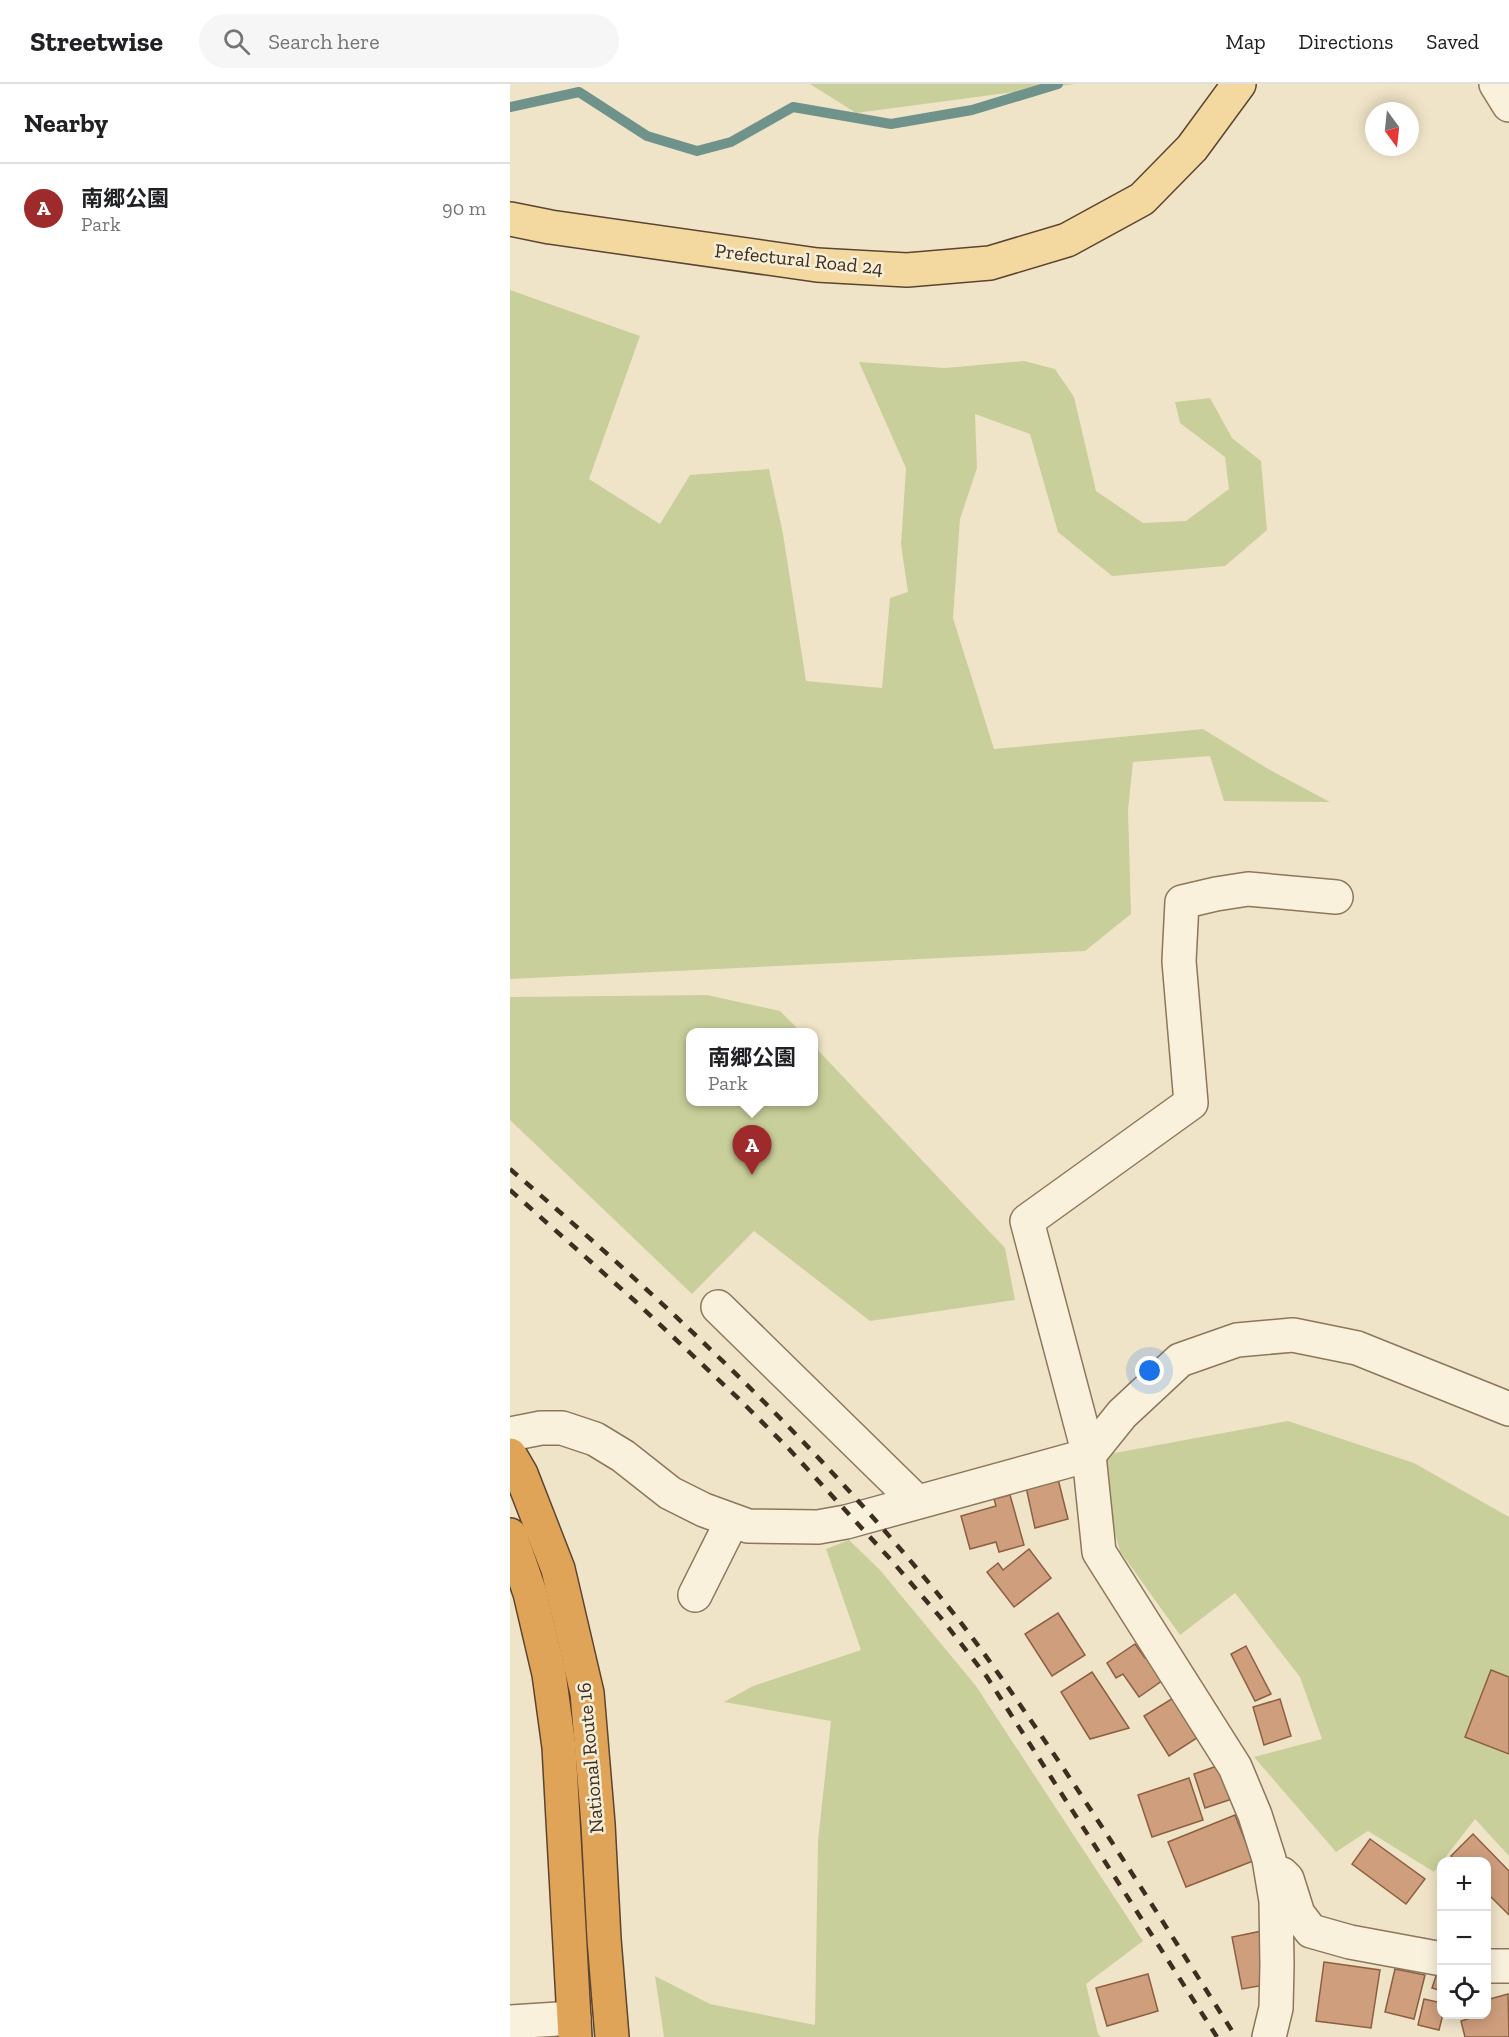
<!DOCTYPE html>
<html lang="en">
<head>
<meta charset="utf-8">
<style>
	body { margin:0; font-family:"Zilla Slab","Noto Sans JP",serif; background:#f6f6f6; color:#202124 }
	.controls { position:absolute; right:18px; bottom:18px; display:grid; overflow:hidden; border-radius:12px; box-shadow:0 3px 15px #0003 }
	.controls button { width:54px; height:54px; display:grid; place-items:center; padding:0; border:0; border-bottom:2px solid #e0e0e0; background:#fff; color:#202124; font:30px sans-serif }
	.compass { position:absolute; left:855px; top:18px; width:54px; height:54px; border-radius:50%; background:#fff; box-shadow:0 3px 15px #0003; rotate:165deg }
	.you { position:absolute; left:640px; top:1287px; width:21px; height:21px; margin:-15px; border:4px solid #fff; border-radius:50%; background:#1a73e8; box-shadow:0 0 0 9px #1a73e833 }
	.badge { display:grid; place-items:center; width:39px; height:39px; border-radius:50%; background:#9e2a2b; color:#fff; font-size:20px; font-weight:700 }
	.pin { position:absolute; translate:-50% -50px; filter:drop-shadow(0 2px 3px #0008) }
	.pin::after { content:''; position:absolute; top:32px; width:21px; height:18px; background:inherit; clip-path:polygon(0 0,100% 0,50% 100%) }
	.popup { position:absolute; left:176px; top:944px; width:132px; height:78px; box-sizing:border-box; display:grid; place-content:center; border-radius:12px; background:#fff; filter:drop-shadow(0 2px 4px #0005); font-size:20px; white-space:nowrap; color:#757577 }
	.popup b { font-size:22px; color:#202124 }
	.popup::after { content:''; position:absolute; left:50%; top:100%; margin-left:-12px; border:12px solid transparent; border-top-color:#fff }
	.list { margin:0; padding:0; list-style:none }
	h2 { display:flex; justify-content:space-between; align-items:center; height:78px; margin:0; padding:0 24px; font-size:26px }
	h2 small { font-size:20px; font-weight:400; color:#757577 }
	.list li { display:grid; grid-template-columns:39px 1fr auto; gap:18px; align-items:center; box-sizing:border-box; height:90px; padding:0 24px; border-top:2px solid #e0e0e0 }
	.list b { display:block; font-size:22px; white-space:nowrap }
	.list p { margin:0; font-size:20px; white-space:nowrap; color:#757577 }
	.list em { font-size:20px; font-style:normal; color:#757577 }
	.icon { flex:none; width:33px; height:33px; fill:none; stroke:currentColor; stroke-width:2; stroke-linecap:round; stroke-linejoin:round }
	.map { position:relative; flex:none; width:999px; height:1953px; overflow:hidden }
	header { display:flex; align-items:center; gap:36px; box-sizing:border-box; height:84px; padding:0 30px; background:#fff; border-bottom:2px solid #e0e0e0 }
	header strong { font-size:28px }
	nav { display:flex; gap:33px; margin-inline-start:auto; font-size:21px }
	.search { width:420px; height:54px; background:#f6f6f6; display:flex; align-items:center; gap:15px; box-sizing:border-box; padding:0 21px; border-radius:33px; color:#757577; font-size:22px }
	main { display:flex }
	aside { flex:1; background:#fff }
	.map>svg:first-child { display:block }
</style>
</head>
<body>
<header>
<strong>Streetwise</strong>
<div class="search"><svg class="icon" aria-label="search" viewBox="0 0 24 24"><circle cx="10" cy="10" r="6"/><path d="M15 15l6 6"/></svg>Search here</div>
<nav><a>Map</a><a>Directions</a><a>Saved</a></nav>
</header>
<main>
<aside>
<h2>Nearby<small></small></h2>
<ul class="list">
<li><span class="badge">A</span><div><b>南郷公園</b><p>Park</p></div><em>90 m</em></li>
</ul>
</aside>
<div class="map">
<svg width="999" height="1953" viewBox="0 0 999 1953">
	<rect width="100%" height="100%" fill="#f0e4c8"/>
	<g fill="#c9cf9b">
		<polygon points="300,0 565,0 346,29"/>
		<polygon points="0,206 130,252 79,395 150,440 180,391 259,385 273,450 296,597 372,604 380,514 398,508 391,461 396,384 349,278 435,284 514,277 545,285 564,313 586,407 633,439 676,437 719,405 715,373 670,339 665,318 700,314 722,354 751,377 757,446 715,482 602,492 548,448 520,350 465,330 467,384 450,435 443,534 484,665 693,645 760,686 820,718 714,717 700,672 623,678 618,726 621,830 575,867 0,895"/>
		<polygon points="197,911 270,927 291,948 180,948 180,1018 304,1018 304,962 495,1164 505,1216 360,1237 244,1147 182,1210 0,1036 0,913"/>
		<polygon points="778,1337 904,1379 999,1433 999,1772 965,1735 924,1788 858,1747 826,1768 744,1673 812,1655 790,1593 725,1509 670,1551 610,1467 583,1373"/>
		<polygon points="339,1456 370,1486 466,1602 633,1857 576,1900 588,1950 591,1953 154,1953 145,1892 200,1920 305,1941 308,1757 321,1637 214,1618 243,1602 351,1566 316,1465"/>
	</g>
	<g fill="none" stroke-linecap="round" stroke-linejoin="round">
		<polyline stroke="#6f938a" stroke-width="10" points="0,23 69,8 137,52 187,67 221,58 283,23 381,40 462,26 548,0"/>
	</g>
	<g fill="#cf9f7d" stroke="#8d5f41" stroke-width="1.5">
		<polygon points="548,1395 558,1435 525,1444 516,1403"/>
		<polygon points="500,1411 514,1461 489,1468 486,1458 460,1465 451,1432 486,1422 484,1415"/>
		<polygon points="519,1465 541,1494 504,1523 477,1488 488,1479 493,1486"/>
		<polygon points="548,1529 575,1571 542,1592 515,1550"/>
		<polygon points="625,1560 635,1574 640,1571 656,1594 629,1613 613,1590 606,1594 597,1579"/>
		<polygon points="736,1562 761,1610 745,1617 721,1570"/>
		<polygon points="981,1586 999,1593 999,1670 955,1653"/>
		<polygon points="582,1588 619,1644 580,1655 551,1608"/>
		<polygon points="668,1611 693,1650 659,1672 634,1632"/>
		<polygon points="770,1615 781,1652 754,1661 743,1623"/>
		<polygon points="710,1681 722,1715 695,1724 684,1690"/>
		<polygon points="679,1694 693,1736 642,1753 628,1711"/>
		<polygon points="725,1731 743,1777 676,1803 658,1758"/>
		<polygon points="963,1750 999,1787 999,1831 976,1808 976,1778 947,1778 941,1772"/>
		<polygon points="860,1755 915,1795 896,1820 842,1780"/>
		<polygon points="752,1847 757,1873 750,1875 755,1901 732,1905 722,1853"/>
		<polygon points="814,1878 870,1886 861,1944 806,1937"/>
		<polygon points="885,1885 915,1891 904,1935 875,1928"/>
		<polygon points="928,1886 932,1887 932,1907 922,1904"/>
		<polygon points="638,1890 648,1927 597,1942 586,1904"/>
		<polygon points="998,1910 999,1953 955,1953 951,1937 967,1932 966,1930 976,1930 976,1916"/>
		<polygon points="914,1915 932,1919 932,1930 933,1930 929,1946 908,1941"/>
	</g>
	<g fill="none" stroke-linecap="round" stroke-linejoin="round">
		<defs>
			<g id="minor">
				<polyline points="986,0 999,21"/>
				<polyline points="208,1223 406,1417"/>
				<polyline points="0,1350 31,1344 52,1344 85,1355 113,1372 160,1409 194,1426 238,1442 308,1443 336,1438 579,1371 612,1330 670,1276 727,1256 783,1251 847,1264 999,1325"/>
				<polyline points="185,1511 222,1437"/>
				<polyline points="772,1790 777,1795 788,1830 801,1847 840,1858 932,1875"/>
				<polyline points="976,1882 999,1882"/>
				<polyline points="0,1938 64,1934"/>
				<polyline points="759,1953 766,1924 767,1881 766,1817 759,1775 745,1731 725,1683 589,1468 579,1371 517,1137 681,1019 669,877 672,818 706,810 738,805 826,813"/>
			</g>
			<polyline id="major" points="0,135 40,143 307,181 397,186 480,179 557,156 632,115 682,64 729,0"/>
			<g id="highway">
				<polyline points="0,1371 11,1390 48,1485 77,1609 88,1740 94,1855 102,1953"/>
				<polyline points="0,1451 20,1509 39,1590 49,1663 65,1953"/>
			</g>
		</defs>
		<use href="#minor" stroke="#8d765c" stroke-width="36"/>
		<use href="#major" stroke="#5b4430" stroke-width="36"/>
		<use href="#highway" stroke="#5b4430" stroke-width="36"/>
		<use href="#minor" stroke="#faf1dc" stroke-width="33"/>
		<use href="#major" stroke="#f3d9a0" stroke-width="33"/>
		<use href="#highway" stroke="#e0a458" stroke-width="33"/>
		<g stroke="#3d2e20" stroke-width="4.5" stroke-dasharray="10 10" stroke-linecap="butt">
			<path d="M 0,1085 C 158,1220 310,1362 440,1525 C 470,1562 497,1602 524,1641 C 594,1743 659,1848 726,1953"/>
			<polyline points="0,1106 125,1217 230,1316 279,1365 382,1477 431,1534 477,1593 707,1953"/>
		</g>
	</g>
	<g text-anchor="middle" stroke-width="5" stroke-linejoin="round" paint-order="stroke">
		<g font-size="20" fill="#3d2e20" stroke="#f7eed8">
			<text transform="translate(289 175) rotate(6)" y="7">Prefectural Road 24</text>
			<text transform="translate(80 1674) rotate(-95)" y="7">National Route 16</text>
		</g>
	</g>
</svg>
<div class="controls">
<button>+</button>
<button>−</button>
<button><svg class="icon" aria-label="locate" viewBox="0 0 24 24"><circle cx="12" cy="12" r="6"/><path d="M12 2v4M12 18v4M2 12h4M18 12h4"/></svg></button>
</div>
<svg class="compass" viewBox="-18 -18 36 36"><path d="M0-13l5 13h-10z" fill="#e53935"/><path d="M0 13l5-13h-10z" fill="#757577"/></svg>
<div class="you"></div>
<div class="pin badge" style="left:242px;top:1091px">A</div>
<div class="popup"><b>南郷公園</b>Park</div>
</div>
</main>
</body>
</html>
